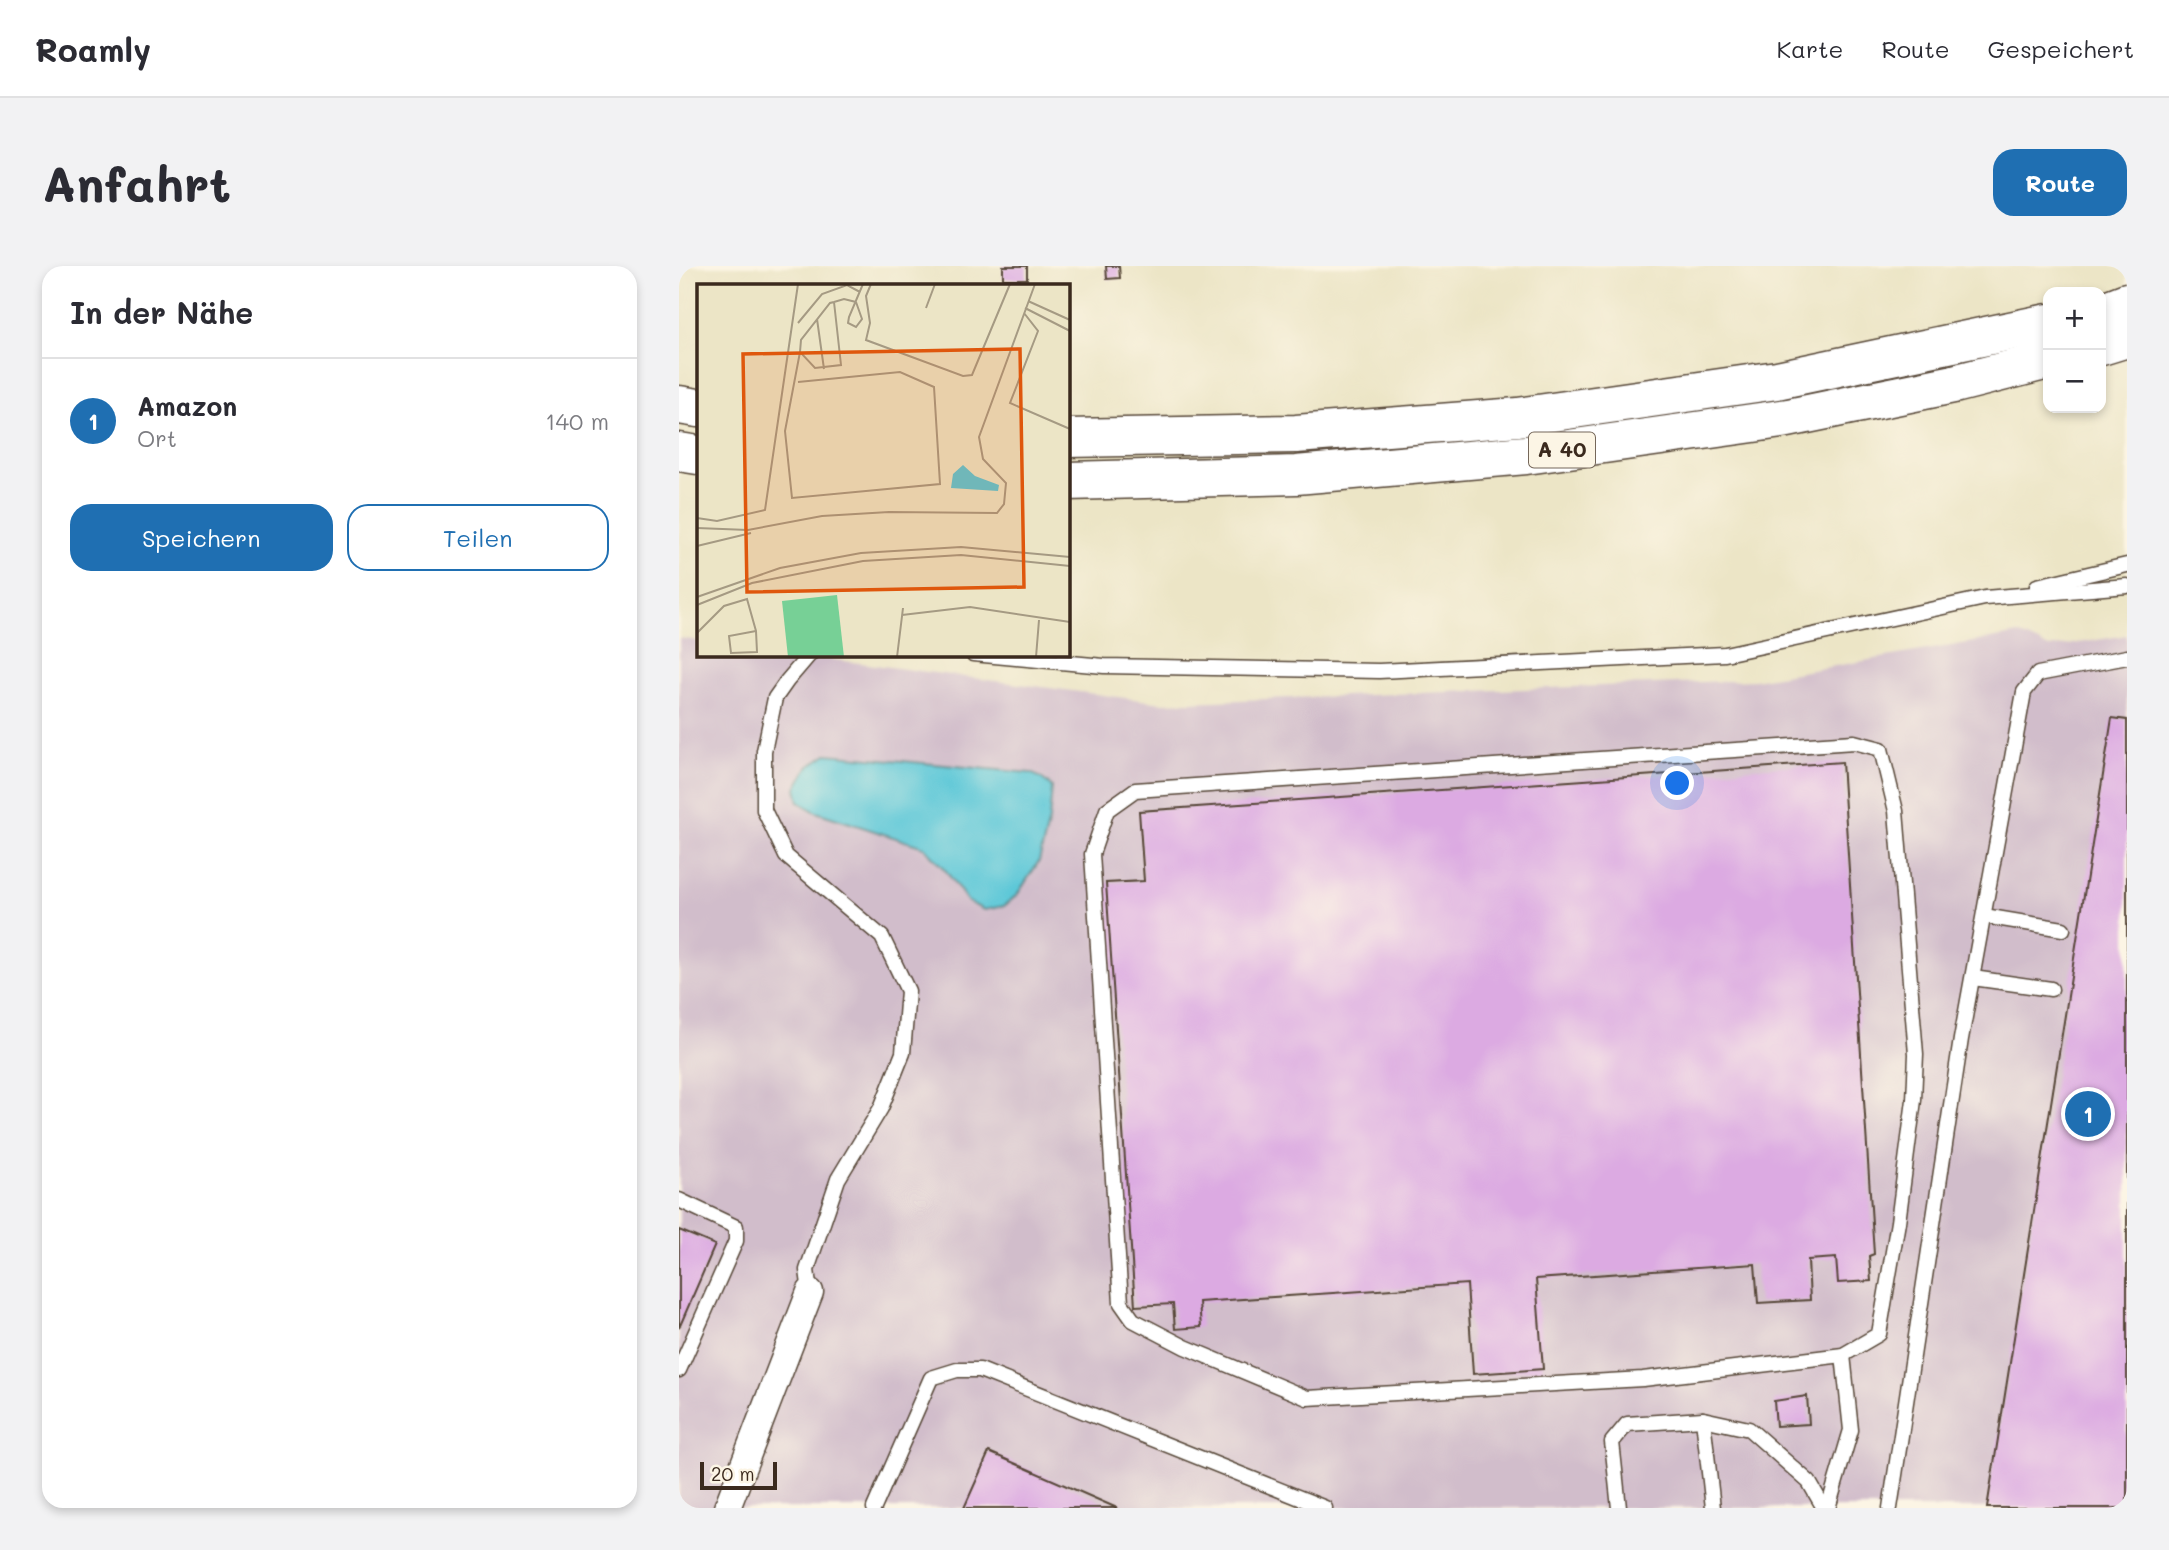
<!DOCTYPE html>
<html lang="de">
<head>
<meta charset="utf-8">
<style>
	body { margin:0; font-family:Mali,sans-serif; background:#f2f2f3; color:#2b2b33 }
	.controls { position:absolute; right:21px; top:21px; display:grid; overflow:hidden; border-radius:14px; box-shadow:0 4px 10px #0003 }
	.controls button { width:63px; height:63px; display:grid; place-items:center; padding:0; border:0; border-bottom:2px solid #e1e1e2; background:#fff; color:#2b2b33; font:35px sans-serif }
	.scale { position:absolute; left:21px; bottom:18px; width:77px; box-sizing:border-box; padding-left:7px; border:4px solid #3b2a1e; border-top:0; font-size:19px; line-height:24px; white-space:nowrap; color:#3b2a1e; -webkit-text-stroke:5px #fcf5e5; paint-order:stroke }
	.you { position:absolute; left:999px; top:518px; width:24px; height:24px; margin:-18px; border:5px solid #fff; border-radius:50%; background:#1a73e8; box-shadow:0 0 0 10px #1a73e833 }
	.badge { display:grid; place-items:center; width:46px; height:46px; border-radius:50%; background:#1f6fb2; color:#fff; font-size:23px; font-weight:700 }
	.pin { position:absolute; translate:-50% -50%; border:4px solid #fff; box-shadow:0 2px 7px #0006 }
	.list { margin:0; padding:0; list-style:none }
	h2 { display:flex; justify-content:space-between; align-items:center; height:91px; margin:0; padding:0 28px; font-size:30px }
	h2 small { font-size:23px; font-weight:400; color:#7c7c81 }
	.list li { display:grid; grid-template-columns:46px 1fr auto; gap:21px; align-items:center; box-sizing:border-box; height:126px; padding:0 28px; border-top:2px solid #e1e1e2 }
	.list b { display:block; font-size:26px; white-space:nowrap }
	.list p { margin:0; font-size:23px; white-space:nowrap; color:#7c7c81 }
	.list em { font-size:23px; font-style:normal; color:#7c7c81 }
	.actions { display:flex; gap:14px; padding:21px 28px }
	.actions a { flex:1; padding:16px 0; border:2px solid #1f6fb2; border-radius:21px; text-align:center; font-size:24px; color:#1f6fb2 }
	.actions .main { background:#1f6fb2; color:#fff }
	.map { position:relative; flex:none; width:1448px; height:1242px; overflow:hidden; border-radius:21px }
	header { display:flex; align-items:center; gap:42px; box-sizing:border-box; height:98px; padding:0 35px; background:#fff; border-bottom:2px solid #e1e1e2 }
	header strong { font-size:33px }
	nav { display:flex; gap:38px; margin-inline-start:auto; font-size:24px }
	.intro { display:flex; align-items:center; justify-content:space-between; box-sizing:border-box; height:168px; padding:0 42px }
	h1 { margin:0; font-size:49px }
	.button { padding:18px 32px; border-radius:21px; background:#1f6fb2; color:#fff; font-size:24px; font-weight:700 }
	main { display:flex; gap:42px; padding:0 42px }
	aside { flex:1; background:#fff; border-radius:21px; box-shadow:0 4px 10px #0003 }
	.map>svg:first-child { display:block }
</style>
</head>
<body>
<header>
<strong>Roamly</strong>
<nav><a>Karte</a><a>Route</a><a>Gespeichert</a></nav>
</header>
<div class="intro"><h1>Anfahrt</h1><a class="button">Route</a></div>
<main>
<aside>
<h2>In der Nähe<small></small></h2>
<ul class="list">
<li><span class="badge">1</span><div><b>Amazon</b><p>Ort</p></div><em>140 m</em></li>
</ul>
<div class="actions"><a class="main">Speichern</a><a>Teilen</a></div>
</aside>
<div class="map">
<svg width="1448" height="1242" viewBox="0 0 1448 1242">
	<rect width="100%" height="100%" fill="#fcf5e5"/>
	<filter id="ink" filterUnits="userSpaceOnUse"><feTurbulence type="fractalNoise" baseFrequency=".0143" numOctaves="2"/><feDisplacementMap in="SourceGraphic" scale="14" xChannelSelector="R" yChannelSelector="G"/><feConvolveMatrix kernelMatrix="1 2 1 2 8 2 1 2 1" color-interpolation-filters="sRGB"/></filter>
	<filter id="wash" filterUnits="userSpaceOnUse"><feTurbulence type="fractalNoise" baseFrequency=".00686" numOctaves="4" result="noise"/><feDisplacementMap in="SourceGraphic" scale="28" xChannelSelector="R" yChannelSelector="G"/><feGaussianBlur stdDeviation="1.57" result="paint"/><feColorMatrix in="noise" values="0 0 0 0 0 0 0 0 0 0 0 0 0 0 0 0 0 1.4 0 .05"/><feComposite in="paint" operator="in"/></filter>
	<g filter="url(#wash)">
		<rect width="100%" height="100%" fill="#ece5c6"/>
		<polygon fill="#d1bdcb" points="1340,368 1370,382 1448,369 1448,1242 0,1242 0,372 19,375 19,388 120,389 484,437 1075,414"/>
		<polygon fill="#5dc8d8" stroke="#4c797b" stroke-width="2" points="148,488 351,507 361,511 373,521 370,554 360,595 338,629 325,640 305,644 289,636 267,605 245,581 137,546 120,536 117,522 129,501"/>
		<g id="blocks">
			<g fill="#dcaae2">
				<rect x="324" y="0" width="24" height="13"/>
				<polygon points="427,0 440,0 441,12 428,13"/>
				<polygon points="1433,452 1448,454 1448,1242 1308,1242"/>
				<polygon points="1163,496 1195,988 1190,990 1192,1015 1159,1017 1157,992 1129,994 1131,1034 1079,1037 1076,998 857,1013 864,1103 794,1108 788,1018 520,1036 522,1061 496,1063 494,1038 456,1040 427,617 465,615 460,545"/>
				<polygon points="0,964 36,979 0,1062"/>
				<polygon points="1128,1130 1130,1158 1097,1160 1095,1135"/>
				<polygon points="310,1186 438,1242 285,1242"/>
			</g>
		</g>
	</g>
	<g filter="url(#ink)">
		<use href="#blocks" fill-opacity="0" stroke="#564637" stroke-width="2"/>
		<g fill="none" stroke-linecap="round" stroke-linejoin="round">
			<defs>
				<g id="lane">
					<polyline points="1358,320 1448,299"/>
					<polyline points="131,388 108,415 96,432 85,485 85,544 107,590 203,671 229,725 224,787 202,842 159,913 128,1004 131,1026"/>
					<polyline points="294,388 425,400 700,405 1046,388 1306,332 1448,320"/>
					<polygon points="1175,476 1202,483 1217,545 1237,788 1235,834 1219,956 1200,1068 1164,1089 964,1113 628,1132 506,1081 454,1054 442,1037 413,588 428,544 456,524"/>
					<polyline points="1305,650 1384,663"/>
					<polyline points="1294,712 1372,723"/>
					<polyline points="0,934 57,961 57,975 0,1104"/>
					<polyline points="1024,1153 1034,1242"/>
					<polyline points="195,1242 252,1112 278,1104 301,1104 646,1242"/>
					<polyline points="940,1242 933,1176 948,1158 1024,1153 1070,1163 1130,1216 1145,1242"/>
					<polyline points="1149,1242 1172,1164 1164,1089"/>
					<polyline points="1211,1242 1282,773 1345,426 1359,408 1448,391"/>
				</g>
				<polyline id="street" points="48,1242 131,1026"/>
				<g id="highway">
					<polyline points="1422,46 1448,36"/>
					<polyline points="1422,80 1448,72"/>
					<polyline points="0,139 19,142"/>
					<polyline points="388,172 617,168 839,151 1098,114 1369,57"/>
					<polyline points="0,186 19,189"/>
					<polyline points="388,215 617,209 847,189 1109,152 1275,118 1369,94"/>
				</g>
			</defs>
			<use href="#lane" stroke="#564637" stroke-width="17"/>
			<use href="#street" stroke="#564637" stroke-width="29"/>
			<use href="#highway" stroke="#564637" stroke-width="41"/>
			<use href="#lane" stroke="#fff" stroke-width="14"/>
			<use href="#street" stroke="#fff" stroke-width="26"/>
			<use href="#highway" stroke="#fff" stroke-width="38"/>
		</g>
	</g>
	<g text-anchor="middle" stroke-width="5" stroke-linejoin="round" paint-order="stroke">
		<rect fill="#fcf5e5" stroke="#75675a" stroke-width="2" x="850" y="166.5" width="66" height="35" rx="5"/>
		<g font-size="21" font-weight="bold" fill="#3b2a1e">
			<text x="883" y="191">A 40</text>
		</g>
	</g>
	<g transform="translate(18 18)">
		<rect width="373" height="373" fill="#ece5c6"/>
		<path d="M 140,311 L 147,373 L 91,373 L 85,317 Z" fill="#77d096"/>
		<path d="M 266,181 L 278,192 L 302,201 L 301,207 L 254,204 L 256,190 Z" fill="#5dc8d8"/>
		<path fill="none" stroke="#a59a83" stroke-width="2" d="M 174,0 L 169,12 L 173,39 L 169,56 L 266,92 L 275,91 L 313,0M 331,17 L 373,36M 137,18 L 144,81 L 118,84 L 103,68 L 104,56 L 133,19 L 137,18 L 147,15 L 159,18M 159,18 L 165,35 L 159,43 L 151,39 L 152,33 L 166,0M 229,24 L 238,0M 328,24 L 373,47M 327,29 L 341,47 L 313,119 L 373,145M 120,35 L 127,85M 101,39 L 125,10 L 150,1 L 163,8M 101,98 L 203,88 L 237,103 L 243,200 L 95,214 L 88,147 L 103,68M 0,234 L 20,237 L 68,226 L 101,0M 0,244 L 51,246 L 125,232 L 192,228 L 300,229 L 307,220 L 309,199 L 286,175 L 282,153 L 338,0M 0,262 L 54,249M 0,313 L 83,284 L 164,269 L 264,263 L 373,273M 0,321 L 55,299 L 166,277 L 264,271 L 373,282M 205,331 L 273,323 L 373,338M 0,349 L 27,322 L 50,315 L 59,347 L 60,368 L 34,369 L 32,352 L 59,347M 200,373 L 206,324M 339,373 L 342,336"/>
		<path fill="#df570d" fill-opacity="0.15" stroke="#df570d" stroke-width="3.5" d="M 323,65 L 327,303 L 50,308 L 46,70 Z"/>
		<rect width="373" height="373" fill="none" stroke="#3b2a1e" stroke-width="3.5"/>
	</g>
</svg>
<div class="controls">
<button>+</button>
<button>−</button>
</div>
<div class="scale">20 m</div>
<div class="you"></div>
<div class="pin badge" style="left:1409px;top:848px">1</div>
</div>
</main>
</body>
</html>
